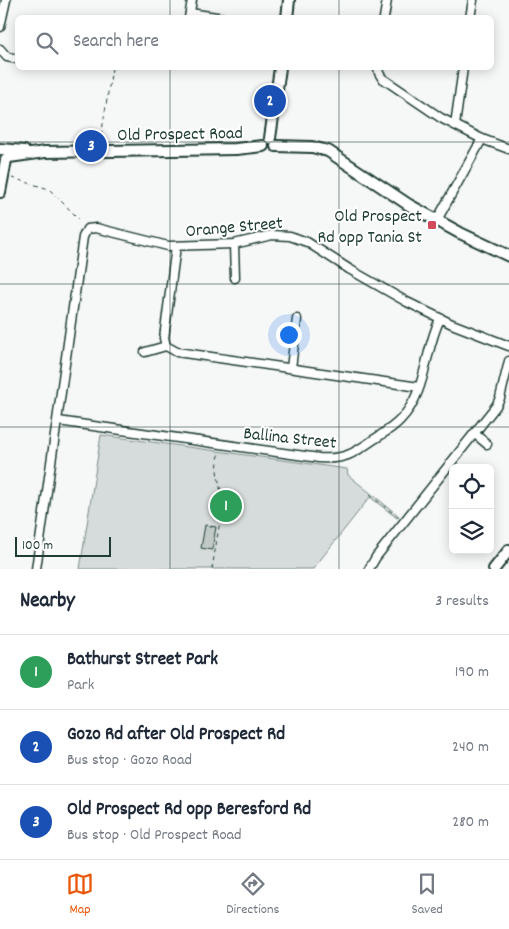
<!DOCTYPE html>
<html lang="en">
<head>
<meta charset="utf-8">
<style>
	body { margin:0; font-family:Dekko,sans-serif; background:#f2f2f3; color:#1f2937 }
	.controls { position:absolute; right:15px; bottom:15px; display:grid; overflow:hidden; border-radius:8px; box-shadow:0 2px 12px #0003 }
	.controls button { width:45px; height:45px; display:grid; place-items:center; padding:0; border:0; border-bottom:1px solid #e0e1e3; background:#fff; color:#1f2937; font:25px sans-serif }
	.scale { position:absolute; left:15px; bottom:12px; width:96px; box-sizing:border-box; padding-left:5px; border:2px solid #1f3d34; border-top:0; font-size:14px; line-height:18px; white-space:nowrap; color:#1f3d34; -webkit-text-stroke:4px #fff; paint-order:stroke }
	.you { position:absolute; left:288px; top:334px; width:18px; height:18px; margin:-12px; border:4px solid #fff; border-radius:50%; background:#1a73e8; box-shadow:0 0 0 8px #1a73e833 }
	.badge { display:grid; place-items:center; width:32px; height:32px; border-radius:50%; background:#ea580c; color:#fff; font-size:16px; font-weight:700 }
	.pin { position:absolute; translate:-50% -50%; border:2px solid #fff; box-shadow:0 1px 5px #0006 }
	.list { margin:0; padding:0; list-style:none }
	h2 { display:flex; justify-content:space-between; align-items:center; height:65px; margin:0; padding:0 20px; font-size:21px }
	h2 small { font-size:16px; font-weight:400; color:#747a83 }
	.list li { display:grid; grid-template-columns:32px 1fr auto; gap:15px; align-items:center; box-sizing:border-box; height:75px; padding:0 20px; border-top:1px solid #e0e1e3 }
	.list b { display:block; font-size:19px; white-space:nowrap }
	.list p { margin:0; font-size:16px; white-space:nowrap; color:#747a83 }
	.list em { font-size:16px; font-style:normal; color:#747a83 }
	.icon { flex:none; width:28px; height:28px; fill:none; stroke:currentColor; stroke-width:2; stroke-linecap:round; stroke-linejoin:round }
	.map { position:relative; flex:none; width:509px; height:569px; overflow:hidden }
	.search { position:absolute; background:#fff; box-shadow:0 2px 12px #0003; left:15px; right:15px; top:15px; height:55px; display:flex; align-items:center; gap:12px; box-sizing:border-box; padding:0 18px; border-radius:8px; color:#747a83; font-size:19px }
	.sheet { height:290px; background:#fff }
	nav { display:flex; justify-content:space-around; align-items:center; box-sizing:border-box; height:70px; border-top:1px solid #e0e1e3; background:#fff; font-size:14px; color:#747a83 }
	nav a { display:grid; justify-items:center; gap:2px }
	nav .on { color:#ea580c }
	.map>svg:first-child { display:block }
</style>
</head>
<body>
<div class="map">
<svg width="509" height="569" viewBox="0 0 509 569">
	<rect width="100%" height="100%" fill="#f6f7f7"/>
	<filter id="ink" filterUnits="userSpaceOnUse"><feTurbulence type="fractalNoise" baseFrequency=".02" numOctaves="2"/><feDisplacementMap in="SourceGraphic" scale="10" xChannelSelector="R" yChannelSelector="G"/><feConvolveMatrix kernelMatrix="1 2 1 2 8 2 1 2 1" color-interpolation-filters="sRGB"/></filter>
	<g filter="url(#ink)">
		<polygon fill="#d6dcdb" stroke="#7a8c88" points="101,435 347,469 348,475 399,516 397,518 370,497 313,569 80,569"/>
		<polygon fill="#c0c9c6" stroke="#1f3d34" points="205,525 216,527 212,550 201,548"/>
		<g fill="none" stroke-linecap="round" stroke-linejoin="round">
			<defs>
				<g id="street">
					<polyline points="190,13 223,18"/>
					<polyline points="189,18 192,0"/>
					<polyline points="384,18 387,0"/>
					<polyline points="470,18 473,0"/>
					<polyline points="0,27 6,0"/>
					<polyline points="0,49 7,57 18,59"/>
					<polyline points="378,68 379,73 382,78 441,118 482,139 509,149"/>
					<polyline points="455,125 463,68"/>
					<polyline points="437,220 482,139"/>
					<polyline points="234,244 235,278"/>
					<polyline points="176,246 164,338 166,346 177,352 419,387"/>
					<polyline points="145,352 166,346"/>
					<polyline points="291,368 297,319"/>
					<path d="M 58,421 L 319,458 C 344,460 353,454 373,440 C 382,434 393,428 401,419 C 427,392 424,351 440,319"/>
					<polyline points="475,434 487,444"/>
					<polyline points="36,569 83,237 87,229 96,228 168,246 234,244 272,235 290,236 307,242 349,269 407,302 452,324 509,346"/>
					<polyline points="369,569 376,557 496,406 500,398 509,361"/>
				</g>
				<g id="secondary">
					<polyline points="287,18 289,0"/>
					<polyline points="270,138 280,68"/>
					<polyline points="276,146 312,147 328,151 409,205 460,233 509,256"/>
					<polyline points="0,149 24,151"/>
					<polyline points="9,157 45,152 236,149 263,146"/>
					<polyline points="0,192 6,160"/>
					<polyline points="494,569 509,550"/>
				</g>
			</defs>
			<use href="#street" stroke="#1f3d34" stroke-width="11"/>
			<use href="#secondary" stroke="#1f3d34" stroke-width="14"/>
			<g stroke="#1f3d34" stroke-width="1" stroke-dasharray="4 4" stroke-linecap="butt">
				<polyline points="100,143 112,68"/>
				<polyline points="12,178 49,189 79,219"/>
				<polyline points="370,495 399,518"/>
				<polyline points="212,569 223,503 217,471 219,452"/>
			</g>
			<use href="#street" stroke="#fff" stroke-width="8"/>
			<use href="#secondary" stroke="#fff" stroke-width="10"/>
		</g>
	</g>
	<path fill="none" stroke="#1f3d34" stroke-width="1" stroke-opacity="0.55" d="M 170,0 L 170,18M 339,0 L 339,18M 170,68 L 170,569M 339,68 L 339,569M 0,142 L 509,142M 0,284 L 509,284M 0,427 L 509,427"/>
	<rect fill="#d1495b" stroke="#fff" stroke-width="2" x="427" y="220" width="10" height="10" rx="2.5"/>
	<g text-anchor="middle" stroke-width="4" stroke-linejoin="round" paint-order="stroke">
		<g font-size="18" fill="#1f3d34" stroke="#fff">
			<text transform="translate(180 133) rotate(-1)" y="6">Old Prospect Road</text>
			<text transform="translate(234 226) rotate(-5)" y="6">Orange Street</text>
			<text transform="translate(290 437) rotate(6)" y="6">Ballina Street</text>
		</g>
		<g font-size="18" fill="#1f3d34" stroke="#fff" text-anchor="end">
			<text x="422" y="221">Old Prospect<tspan x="422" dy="21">Rd opp Tania St</tspan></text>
		</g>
	</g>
</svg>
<div class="controls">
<button><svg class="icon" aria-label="locate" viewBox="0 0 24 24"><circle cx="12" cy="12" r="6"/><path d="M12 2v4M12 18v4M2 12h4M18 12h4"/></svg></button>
<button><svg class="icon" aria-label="layers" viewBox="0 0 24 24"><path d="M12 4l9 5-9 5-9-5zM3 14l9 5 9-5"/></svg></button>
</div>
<div class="scale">100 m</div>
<div class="you"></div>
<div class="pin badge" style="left:226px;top:506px;background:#2e9e5b">1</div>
<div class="pin badge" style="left:270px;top:101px;background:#1a4fb4">2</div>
<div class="pin badge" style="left:91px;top:146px;background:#1a4fb4">3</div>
<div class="search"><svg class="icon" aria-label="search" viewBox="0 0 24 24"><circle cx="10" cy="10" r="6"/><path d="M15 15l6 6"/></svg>Search here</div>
</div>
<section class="sheet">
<h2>Nearby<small>3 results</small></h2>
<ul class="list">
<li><span class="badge" style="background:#2e9e5b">1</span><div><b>Bathurst Street Park</b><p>Park</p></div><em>190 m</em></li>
<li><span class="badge" style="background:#1a4fb4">2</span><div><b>Gozo Rd after Old Prospect Rd</b><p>Bus stop · Gozo Road</p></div><em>240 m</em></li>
<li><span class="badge" style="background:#1a4fb4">3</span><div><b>Old Prospect Rd opp Beresford Rd</b><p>Bus stop · Old Prospect Road</p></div><em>280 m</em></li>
</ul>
</section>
<nav>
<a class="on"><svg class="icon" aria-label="map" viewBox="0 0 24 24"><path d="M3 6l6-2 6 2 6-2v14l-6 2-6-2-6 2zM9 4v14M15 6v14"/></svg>Map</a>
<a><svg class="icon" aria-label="directions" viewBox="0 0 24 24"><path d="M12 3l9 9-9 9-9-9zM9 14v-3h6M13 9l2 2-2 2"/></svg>Directions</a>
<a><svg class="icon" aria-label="saved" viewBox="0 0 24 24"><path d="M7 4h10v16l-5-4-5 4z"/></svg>Saved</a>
</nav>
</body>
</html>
